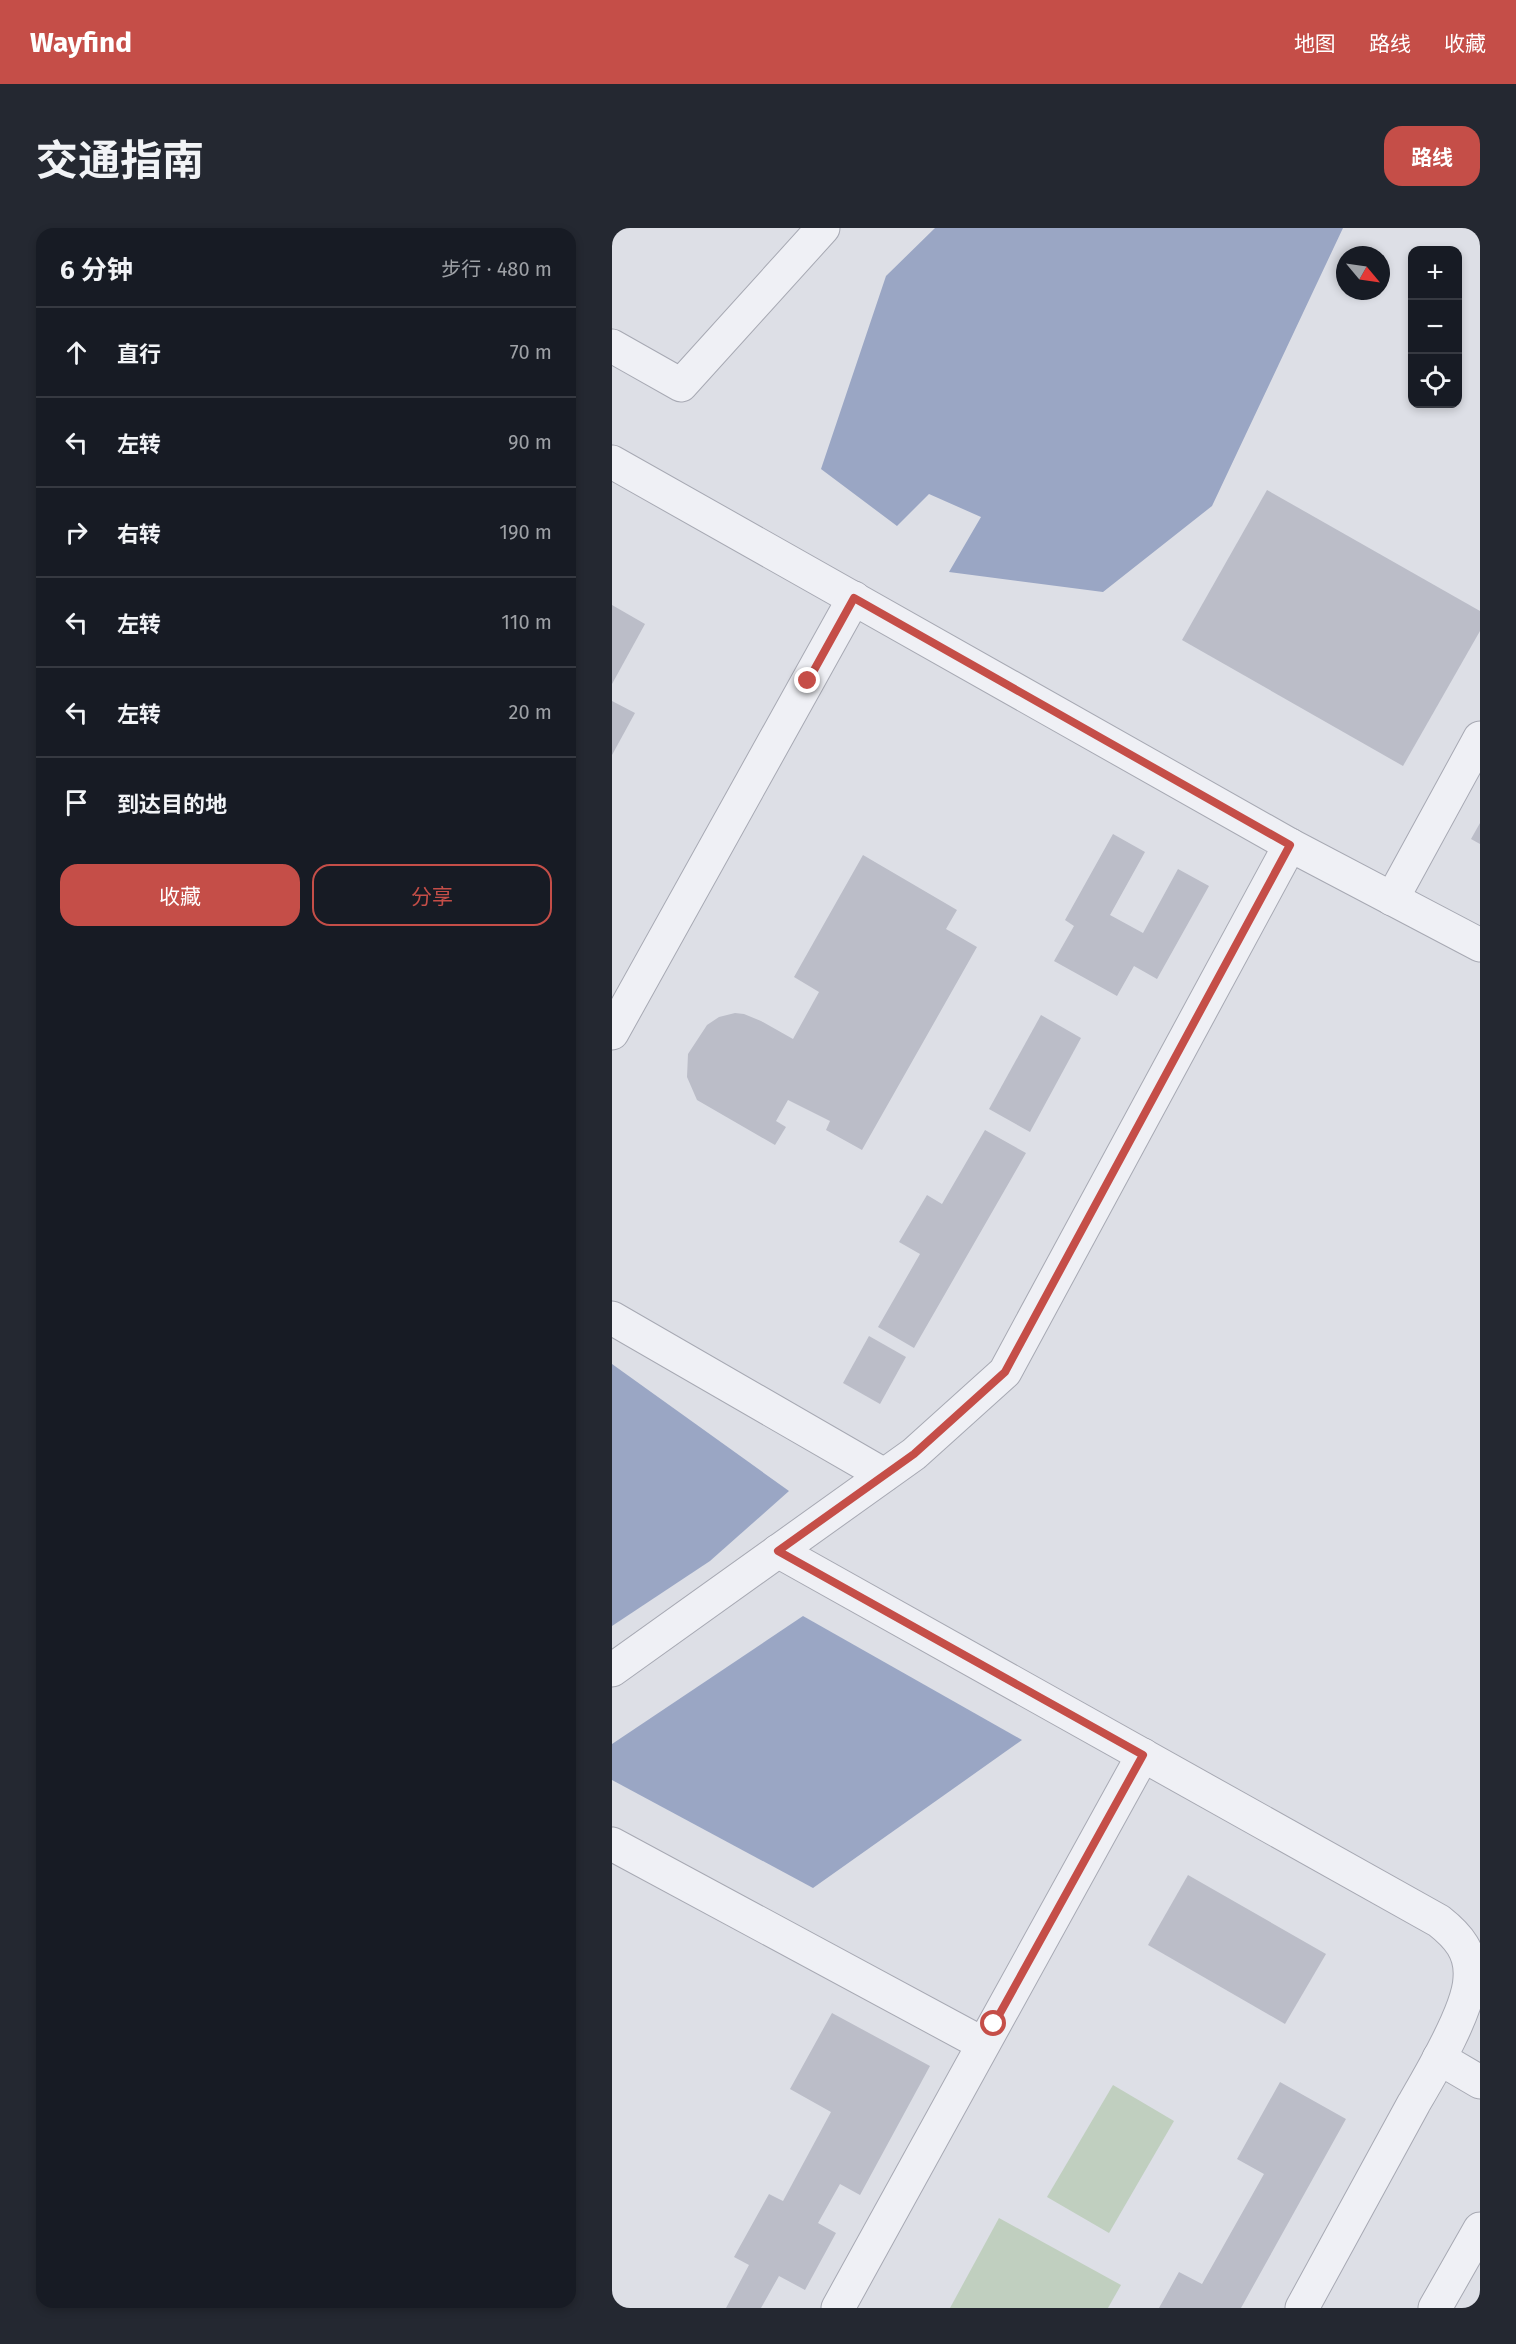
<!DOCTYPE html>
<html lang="zh">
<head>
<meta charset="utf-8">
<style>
	body { margin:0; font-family:"Fira Sans","Noto Sans SC",sans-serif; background:#242831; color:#f1f3f6 }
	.controls { position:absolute; right:18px; top:18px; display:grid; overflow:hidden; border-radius:12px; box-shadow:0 3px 9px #0003 }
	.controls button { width:54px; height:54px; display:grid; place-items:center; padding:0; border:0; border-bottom:2px solid #363941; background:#171b24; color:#f1f3f6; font:30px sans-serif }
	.compass { position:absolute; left:724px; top:18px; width:54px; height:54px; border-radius:50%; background:#171b24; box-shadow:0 3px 9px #0003; rotate:119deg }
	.stop { position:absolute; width:18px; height:18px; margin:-14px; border:4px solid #c54e48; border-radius:50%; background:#fff }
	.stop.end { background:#c54e48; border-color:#fff; box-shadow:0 2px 6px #0008 }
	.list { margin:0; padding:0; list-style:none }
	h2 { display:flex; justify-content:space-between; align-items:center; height:78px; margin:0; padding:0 24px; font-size:26px }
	h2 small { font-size:20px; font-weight:400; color:#9ea1a6 }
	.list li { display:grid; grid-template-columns:39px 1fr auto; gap:18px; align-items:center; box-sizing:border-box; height:90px; padding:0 24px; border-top:2px solid #363941 }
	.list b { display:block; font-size:22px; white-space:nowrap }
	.list em { font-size:20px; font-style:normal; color:#9ea1a6 }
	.actions { display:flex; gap:12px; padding:18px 24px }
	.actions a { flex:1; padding:14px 0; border:2px solid #c54e48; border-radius:18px; text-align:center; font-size:21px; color:#c54e48 }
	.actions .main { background:#c54e48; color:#fff }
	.icon { flex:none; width:33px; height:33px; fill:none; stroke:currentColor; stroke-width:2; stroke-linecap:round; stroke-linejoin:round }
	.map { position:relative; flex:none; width:868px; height:2080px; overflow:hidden; border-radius:18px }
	header { display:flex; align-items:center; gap:36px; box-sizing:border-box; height:84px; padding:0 30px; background:#c54e48; color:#fff }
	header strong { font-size:28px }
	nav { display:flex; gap:33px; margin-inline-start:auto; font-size:21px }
	.intro { display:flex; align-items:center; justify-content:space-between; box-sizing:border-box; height:144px; padding:0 36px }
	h1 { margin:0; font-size:42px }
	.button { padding:15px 27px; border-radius:18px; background:#c54e48; color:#fff; font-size:21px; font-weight:700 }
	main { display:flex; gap:36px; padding:0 36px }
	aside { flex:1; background:#171b24; border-radius:18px; box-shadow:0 3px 9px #0003 }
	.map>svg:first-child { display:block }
</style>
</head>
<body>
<header>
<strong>Wayfind</strong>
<nav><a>地图</a><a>路线</a><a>收藏</a></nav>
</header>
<div class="intro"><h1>交通指南</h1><a class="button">路线</a></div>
<main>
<aside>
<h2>6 分钟<small>步行 · 480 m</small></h2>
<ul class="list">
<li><svg class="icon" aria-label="ahead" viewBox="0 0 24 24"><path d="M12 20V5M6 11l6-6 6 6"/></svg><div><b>直行</b></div><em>70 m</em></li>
<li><svg class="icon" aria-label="left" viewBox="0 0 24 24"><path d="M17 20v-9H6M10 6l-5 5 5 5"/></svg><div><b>左转</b></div><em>90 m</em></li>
<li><svg class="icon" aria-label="right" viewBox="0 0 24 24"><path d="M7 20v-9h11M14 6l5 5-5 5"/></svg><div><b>右转</b></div><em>190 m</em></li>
<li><svg class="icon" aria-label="left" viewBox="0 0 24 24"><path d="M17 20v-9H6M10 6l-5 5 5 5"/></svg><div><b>左转</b></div><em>110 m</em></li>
<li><svg class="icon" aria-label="left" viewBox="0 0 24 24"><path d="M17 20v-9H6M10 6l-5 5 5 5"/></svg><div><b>左转</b></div><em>20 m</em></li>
<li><svg class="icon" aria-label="arrive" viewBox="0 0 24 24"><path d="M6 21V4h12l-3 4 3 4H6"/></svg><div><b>到达目的地</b></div></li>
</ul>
<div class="actions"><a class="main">收藏</a><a>分享</a></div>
</aside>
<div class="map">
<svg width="868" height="2080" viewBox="0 0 868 2080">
	<rect width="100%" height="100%" fill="#dddfe6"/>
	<g fill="#c0cfbf">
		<polygon points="501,1857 562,1893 497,2005 435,1969"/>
		<polygon points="387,1990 509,2057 496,2080 338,2080"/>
	</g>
	<g fill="#9aa6c4">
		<polygon points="323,0 731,0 600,278 491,364 337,344 369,289 317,266 285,298 209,241 274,48"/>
		<polygon points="0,1136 177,1263 98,1333 0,1398"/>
		<polygon points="191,1388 410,1512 201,1660 0,1552 0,1516"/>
	</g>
	<g fill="#bbbdc8">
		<polygon points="655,262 868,383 868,403 791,538 570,412"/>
		<polygon points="0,377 33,396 0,456"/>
		<polygon points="0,473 23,485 0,527"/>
		<polygon points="868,595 868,616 859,611"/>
		<polygon points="501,606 533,624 498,687 531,705 566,641 597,658 545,751 522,738 505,768 442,733 462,698 453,692"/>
		<polygon points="251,627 345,682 334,701 365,719 250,922 214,902 218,893 176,872 164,893 174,899 163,917 85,872 75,849 76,826 95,797 107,789 123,785 132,786 149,793 181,811 207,764 182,749"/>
		<polygon points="429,787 469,810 418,904 377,881"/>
		<polygon points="373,902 414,925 302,1120 266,1099 308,1026 287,1014 315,967 330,976"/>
		<polygon points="257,1108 294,1129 268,1176 231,1155"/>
		<polygon points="576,1647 714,1726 673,1796 536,1717"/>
		<polygon points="220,1785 318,1838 248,1967 228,1956 206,1995 224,2005 193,2062 167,2048 149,2080 114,2080 137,2037 122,2029 157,1966 171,1973 219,1884 178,1861"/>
		<polygon points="668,1854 734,1891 629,2080 547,2080 567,2044 590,2056 652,1946 625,1931"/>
	</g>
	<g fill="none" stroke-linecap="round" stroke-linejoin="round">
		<defs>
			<g id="minor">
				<polyline points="0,118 69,157 211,0"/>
				<polyline points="0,234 678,617 868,717"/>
				<polyline points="780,671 868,510"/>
				<polyline points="0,805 242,370"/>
				<polyline points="0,1090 272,1247"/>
				<path d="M 166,1323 L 827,1693 C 846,1708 860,1724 858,1750 C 857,1782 819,1846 802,1875 C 765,1943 727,2012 690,2080"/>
				<polyline points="0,1442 302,1226 393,1144 678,617"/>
				<polyline points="0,1616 371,1816"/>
				<polyline points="827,1830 868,1854"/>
				<polyline points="226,2080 531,1527"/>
				<polyline points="823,2080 868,2001"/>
			</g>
		</defs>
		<use href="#minor" stroke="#a7a9b3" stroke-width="35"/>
		<use href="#minor" stroke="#eff0f5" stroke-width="33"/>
	</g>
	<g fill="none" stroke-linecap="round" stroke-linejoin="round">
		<polyline stroke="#c54e48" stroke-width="8" points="196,453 242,370 678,617 393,1144 302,1226 166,1323 531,1527 382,1796"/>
	</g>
</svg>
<div class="controls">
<button>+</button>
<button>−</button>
<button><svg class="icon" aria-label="locate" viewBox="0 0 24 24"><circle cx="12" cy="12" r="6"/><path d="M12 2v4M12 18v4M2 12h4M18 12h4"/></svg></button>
</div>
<svg class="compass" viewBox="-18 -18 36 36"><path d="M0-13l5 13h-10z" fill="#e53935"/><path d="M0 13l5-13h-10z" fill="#9ea1a6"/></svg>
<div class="stop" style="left:382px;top:1796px"></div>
<div class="stop end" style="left:196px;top:453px"></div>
</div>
</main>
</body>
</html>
